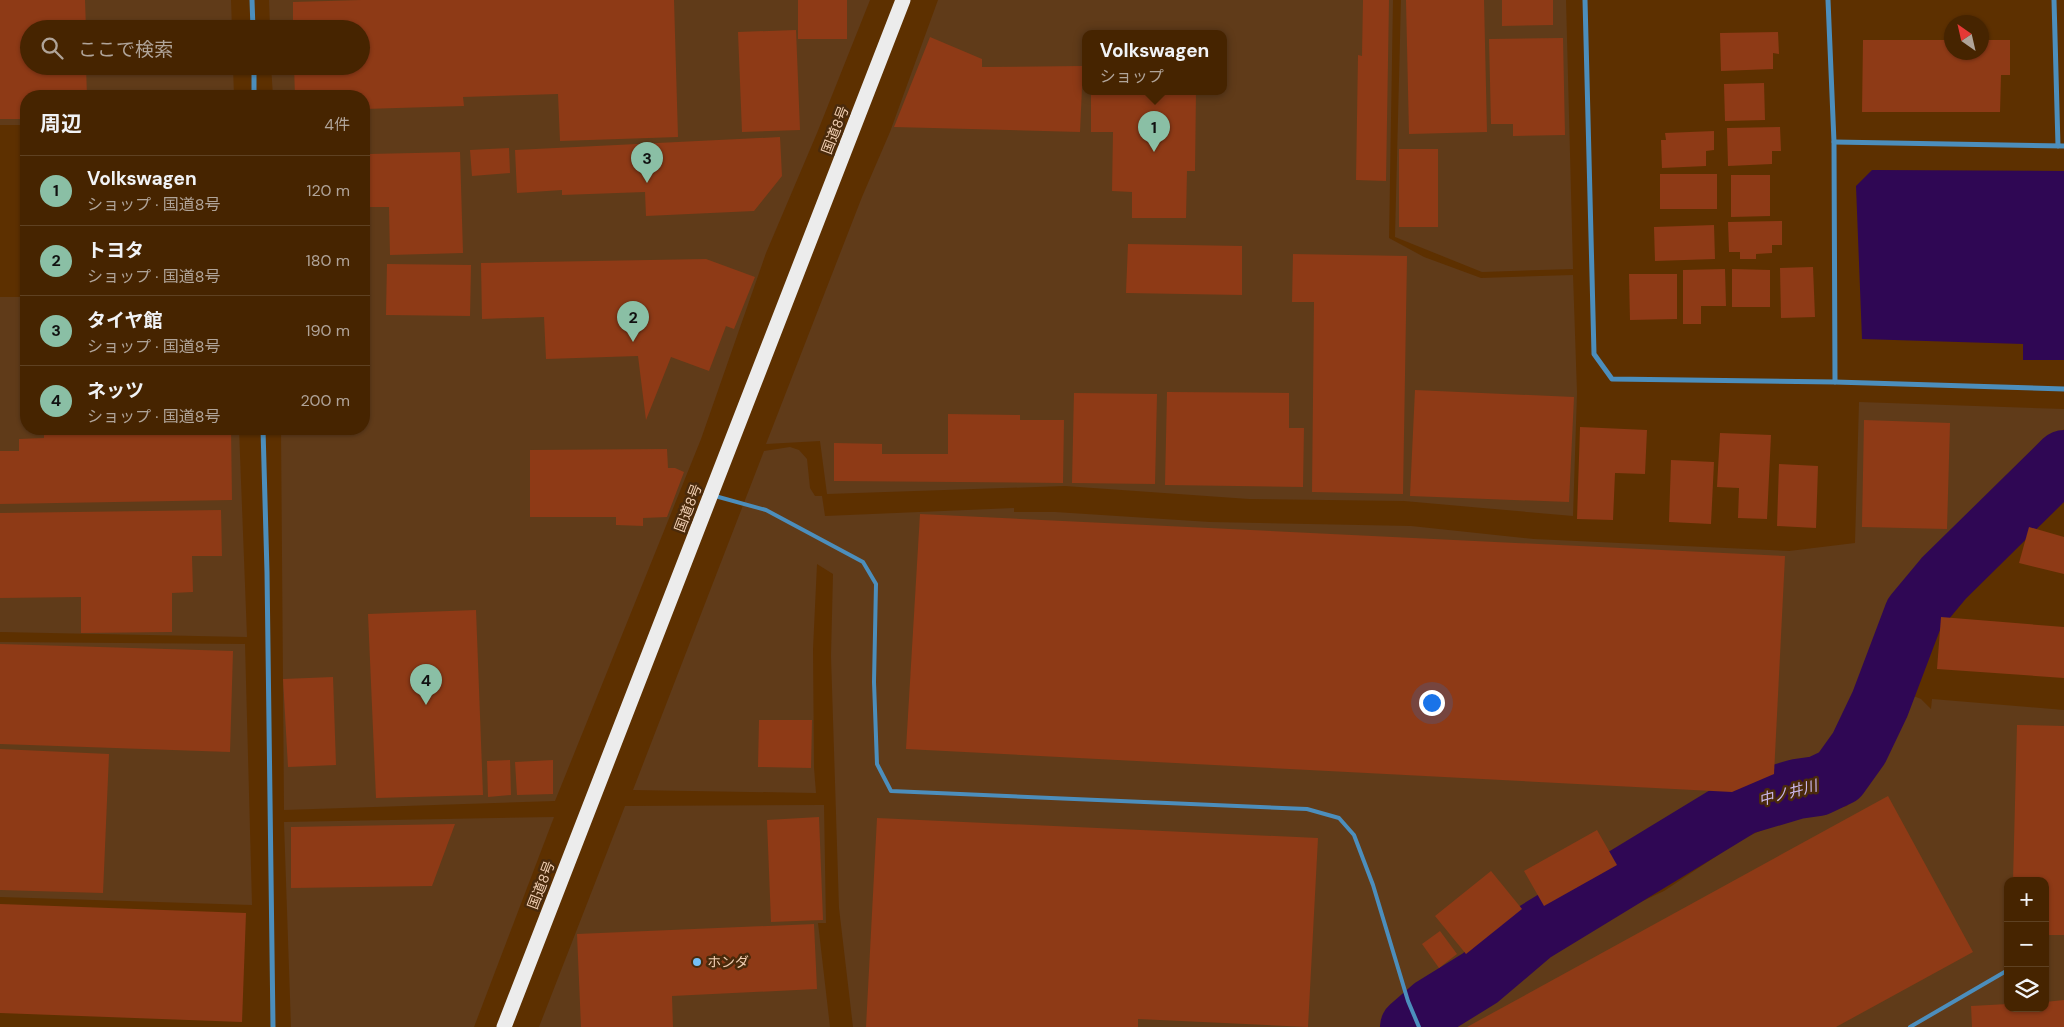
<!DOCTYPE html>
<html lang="ja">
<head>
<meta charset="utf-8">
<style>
	body { margin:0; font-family:"DM Sans","Noto Sans JP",sans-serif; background:#50300f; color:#f1f3f6 }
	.controls { position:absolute; right:15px; bottom:15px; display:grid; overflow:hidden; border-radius:10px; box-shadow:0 1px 4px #0004 }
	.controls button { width:45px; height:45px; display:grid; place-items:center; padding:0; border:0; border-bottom:1px solid #5e4122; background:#462400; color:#f1f3f6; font:25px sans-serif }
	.compass { position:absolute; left:1944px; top:15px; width:45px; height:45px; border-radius:50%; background:#462400; box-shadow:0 1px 4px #0004; rotate:326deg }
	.you { position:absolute; left:1431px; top:702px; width:18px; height:18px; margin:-12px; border:4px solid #fff; border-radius:50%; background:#1a73e8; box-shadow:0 0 0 8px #1a73e833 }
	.badge { display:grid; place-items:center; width:32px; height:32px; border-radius:50%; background:#8abfa5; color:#111; font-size:16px; font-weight:700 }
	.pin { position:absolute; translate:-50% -41px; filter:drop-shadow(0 1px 2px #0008) }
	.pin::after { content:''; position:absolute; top:26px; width:18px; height:15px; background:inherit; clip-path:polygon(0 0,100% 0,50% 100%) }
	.popup { position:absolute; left:1082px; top:30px; width:145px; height:65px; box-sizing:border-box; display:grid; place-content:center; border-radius:10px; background:#462400; filter:drop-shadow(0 1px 4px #0005); font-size:16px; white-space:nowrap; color:#b0a499 }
	.popup b { font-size:19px; color:#f1f3f6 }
	.popup::after { content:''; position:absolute; left:50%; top:100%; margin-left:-10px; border:10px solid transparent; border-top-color:#462400 }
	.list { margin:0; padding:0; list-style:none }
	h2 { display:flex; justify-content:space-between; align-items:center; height:65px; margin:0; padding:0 20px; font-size:21px }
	h2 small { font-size:16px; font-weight:400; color:#b0a499 }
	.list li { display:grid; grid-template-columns:32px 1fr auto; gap:15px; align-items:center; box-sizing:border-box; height:70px; padding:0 20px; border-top:1px solid #5e4122 }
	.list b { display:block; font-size:19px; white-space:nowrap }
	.list p { margin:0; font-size:16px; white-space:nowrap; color:#b0a499 }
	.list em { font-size:16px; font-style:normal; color:#b0a499 }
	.icon { flex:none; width:28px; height:28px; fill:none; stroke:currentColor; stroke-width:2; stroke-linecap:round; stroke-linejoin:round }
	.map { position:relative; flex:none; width:2064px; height:1027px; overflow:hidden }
	.search { position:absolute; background:#462400; box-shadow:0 1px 4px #0004; left:20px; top:20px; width:350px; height:55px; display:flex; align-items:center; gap:12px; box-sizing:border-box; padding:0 18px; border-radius:28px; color:#b0a499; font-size:19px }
	.panel { position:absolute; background:#462400; box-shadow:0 1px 4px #0004; left:20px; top:90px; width:350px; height:345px; border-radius:20px }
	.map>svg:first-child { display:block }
</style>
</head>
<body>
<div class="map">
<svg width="2064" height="1027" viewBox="0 0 2064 1027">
	<rect width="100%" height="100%" fill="#5d3000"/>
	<g fill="#603b19" fill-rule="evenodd">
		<polygon points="0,0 231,0 232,29 29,29 29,66 233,66 234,96 26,96 26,125 0,125"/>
		<polygon points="269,0 870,0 817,133 766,253 701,439 555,801 284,810 281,429 364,429 364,96 273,96 271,66 361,66 361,29 270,29"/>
		<path d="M 938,0 L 1393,0 L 1389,238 L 1424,257 L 1481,278 L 1573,275 L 1577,393 L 1573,516 L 1404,501 L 1249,499 L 1065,486 L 827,494 L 820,441 L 766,444 L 862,197 L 890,132 ZM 1085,33 L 1223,33 L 1223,91 L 1085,91 Z"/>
		<polygon points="1401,0 1566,0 1573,269 1482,272 1395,237"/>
		<polygon points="0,297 26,297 26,429 239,429 247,637 0,632"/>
		<polygon points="1859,402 2064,409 2064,429 1903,599 1849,731 1822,770 1734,801 1424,984 1434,1027 1390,1027 1386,1021 1379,1027 853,1027 839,908 831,656 833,574 817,564 813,649 814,768 816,793 633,790 764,451 790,447 799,450 807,459 810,488 815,496 822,496 825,516 1014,508 1014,512 1055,512 1210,522 1411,526 1534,539 1789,551 1855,543"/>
		<polygon points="0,642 245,644 252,905 0,897"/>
		<path d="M 1906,693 L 1921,699 L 1931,709 L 1932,699 L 2064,710 L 2064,1027 L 1446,1027 L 1492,1000 L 1564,938 L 1664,891 L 1742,839 L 1778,823 L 1847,806 L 1874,771 ZM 2008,881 L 2045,881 L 2045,1008 L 2008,1008 Z"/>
		<polygon points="824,805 826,923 818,923 830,1027 539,1027 625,806"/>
		<polygon points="554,817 474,1027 291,1027 284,822"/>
	</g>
	<polygon fill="#2f0754" points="1872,170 2064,171 2064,360 2023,360 2023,344 1862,339 1856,186"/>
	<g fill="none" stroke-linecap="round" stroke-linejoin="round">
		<polyline stroke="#2f0754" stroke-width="60" points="1410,1027 1433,1007 1480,978 1533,933 1743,805 1797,789 1818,786 1839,776 1859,748 1880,704 1914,614 1944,578 2064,460"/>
	</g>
	<g fill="#8e3a16">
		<polygon points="0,0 85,0 86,29 29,29 29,66 86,66 87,96 26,96 26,119 0,119"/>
		<polygon points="361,0 674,0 678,137 560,141 558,94 463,97 464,106 364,109 364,96 295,96 294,66 361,66 361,29 293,29 293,2"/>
		<rect x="798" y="0" width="49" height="39"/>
		<polygon points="1363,0 1389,0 1386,181 1356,180 1358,55 1362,56"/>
		<polygon points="1406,0 1484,0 1487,132 1409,134"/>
		<polygon points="1502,0 1553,0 1553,25 1502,26"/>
		<polygon points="796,30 800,130 742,132 738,32"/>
		<polygon points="1778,32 1779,54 1773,53 1773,69 1721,71 1720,33"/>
		<polygon points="930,37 982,59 982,67 1083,66 1080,132 894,127"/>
		<polygon points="1563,38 1565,135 1513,136 1513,124 1491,124 1489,39"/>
		<polygon points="1863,40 1952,40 1952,52 1982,52 1982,40 2010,40 2010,75 2001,75 2000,112 1862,112"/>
		<polygon points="1764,83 1765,120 1725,121 1724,84"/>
		<polygon points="1091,91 1196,91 1195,171 1187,171 1186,218 1132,218 1132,192 1112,191 1113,132 1091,132"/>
		<polygon points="1780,127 1781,151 1772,151 1772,164 1728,166 1727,128"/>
		<polygon points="1714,131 1714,150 1706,151 1706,166 1662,168 1661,140 1666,140 1665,133"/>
		<polygon points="780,137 782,176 754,211 646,216 645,192 562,195 562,190 517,193 515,150"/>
		<polygon points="509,148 510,173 472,176 470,150"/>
		<rect x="1399" y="149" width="39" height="78"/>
		<polygon points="460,152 463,253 390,255 389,207 370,207 369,154"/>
		<rect x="1660" y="174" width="57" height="35"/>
		<polygon points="1731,175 1770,175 1770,216 1731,217"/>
		<polygon points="1782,221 1782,245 1772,245 1772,253 1756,254 1756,259 1740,259 1740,252 1729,252 1728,222"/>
		<polygon points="1714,225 1715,259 1655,261 1654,227"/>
		<polygon points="1128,244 1242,246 1242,295 1126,293"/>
		<polygon points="1293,254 1407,256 1403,494 1312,492 1314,302 1292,302"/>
		<polygon points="706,259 755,277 734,329 726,326 709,371 671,357 646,420 638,356 546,359 544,317 482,319 481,263"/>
		<polygon points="387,264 471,265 470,316 386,315"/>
		<polygon points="1813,267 1815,317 1781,318 1780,268"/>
		<polygon points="1725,269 1726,306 1701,306 1701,324 1683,324 1683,270"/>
		<polygon points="1732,269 1770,270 1770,307 1732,307"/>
		<polygon points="1629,274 1677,274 1677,319 1630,320"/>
		<polygon points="1415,390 1574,397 1569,502 1410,496"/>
		<polygon points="1167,392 1289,393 1289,428 1304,428 1303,487 1165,485"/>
		<polygon points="1074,393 1157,394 1155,484 1072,483"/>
		<polygon points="948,414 1020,415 1020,420 1064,420 1063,483 834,481 834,443 882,444 882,454 948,454"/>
		<polygon points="1864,420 1950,423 1947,529 1862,527"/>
		<polygon points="1580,427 1647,430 1645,474 1615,473 1613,520 1577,519"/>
		<polygon points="44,429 231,429 232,500 0,504 0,451 19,451 19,439 44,438"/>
		<polygon points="1720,433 1771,435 1767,519 1738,518 1739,488 1717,487"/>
		<polygon points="667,449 668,468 675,468 684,472 667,517 643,518 643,526 616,525 616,517 530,517 530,450"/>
		<polygon points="1671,460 1714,462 1711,524 1669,522"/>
		<polygon points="1779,464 1818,466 1816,528 1777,526"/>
		<polygon points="221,510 222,556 192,556 193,592 172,593 172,632 81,633 81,597 0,598 0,513"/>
		<polygon points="920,514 1785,556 1774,774 1732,792 906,749"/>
		<polygon points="2029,527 2064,537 2064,574 2019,563"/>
		<polygon points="476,610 483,795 376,798 368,614"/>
		<polygon points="1941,617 2064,627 2064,678 1937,669"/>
		<polygon points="0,644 233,651 230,752 0,744"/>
		<polygon points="333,677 336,765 288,767 283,679"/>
		<polygon points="759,720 812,720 811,768 758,767"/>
		<polygon points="2017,725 2064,726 2064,935 2045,935 2045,881 2013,881"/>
		<polygon points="0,749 109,754 103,893 0,890"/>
		<polygon points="510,760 511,795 488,797 487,761"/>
		<polygon points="553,760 553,794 517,795 515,762"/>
		<polygon points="1888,796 1973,952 1836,1027 1467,1027"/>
		<polygon points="819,817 823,920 771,922 767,820"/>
		<polygon points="877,818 1318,838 1308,1027 1138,1019 1138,1027 866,1027"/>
		<polygon points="455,824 432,886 291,888 291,827"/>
		<polygon points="1597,830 1617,865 1544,906 1524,871"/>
		<polygon points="1491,871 1522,909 1466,954 1435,916"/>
		<polygon points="0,904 246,913 242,1022 0,1013"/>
		<polygon points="814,924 817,989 672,996 673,1027 581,1027 577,934"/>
		<polygon points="1440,931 1457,954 1439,968 1422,944"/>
		<polygon points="2064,1000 2064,1027 1972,1027 1971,1006 2008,1004 2008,1008 2045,1008 2045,1002"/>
	</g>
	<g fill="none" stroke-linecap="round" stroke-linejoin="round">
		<g stroke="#4c8ebc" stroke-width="4">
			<polyline points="715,496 766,510 863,562 876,584 874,682 877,764 891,791 1307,809 1339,818 1354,835 1373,885 1408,1001 1419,1027"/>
			<polyline points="1910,1027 2008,970"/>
		</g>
		<g stroke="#4c8ebc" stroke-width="5">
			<polyline points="252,0 253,29"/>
			<polyline points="1585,0 1594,354 1612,379 1835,382 2064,389"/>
			<polyline points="1828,0 1834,142 1835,382"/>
			<polyline points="2054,0 2058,146"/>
			<polyline points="254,66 254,96"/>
			<polyline points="1834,142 2064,146"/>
			<polyline points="263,429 267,572 273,1027"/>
		</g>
		<polyline stroke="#ececec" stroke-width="15" points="504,1027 903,0"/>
	</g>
	<circle fill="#74c0f6" stroke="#4a2a0b" stroke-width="2" cx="697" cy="962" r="5"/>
	<g text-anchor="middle" stroke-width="5" stroke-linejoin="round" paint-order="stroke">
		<g font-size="14" fill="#f0ceb2" stroke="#4a2a0b">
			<text transform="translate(835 130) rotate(-69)" y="5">国道8号</text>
			<text transform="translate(688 508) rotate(-69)" y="5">国道8号</text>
			<text transform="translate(541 885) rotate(-69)" y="5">国道8号</text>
		</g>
		<g font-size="14" fill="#f0ceb2" stroke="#4a2a0b" text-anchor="start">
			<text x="707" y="967">ホンダ</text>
		</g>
		<g font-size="15" font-style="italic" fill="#cbb8ec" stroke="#4a2a0b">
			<text transform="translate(1788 793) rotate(-15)" y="5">中ノ井川</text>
		</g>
	</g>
</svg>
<div class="controls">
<button>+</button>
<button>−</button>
<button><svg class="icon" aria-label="layers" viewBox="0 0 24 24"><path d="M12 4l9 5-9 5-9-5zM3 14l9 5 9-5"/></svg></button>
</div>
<svg class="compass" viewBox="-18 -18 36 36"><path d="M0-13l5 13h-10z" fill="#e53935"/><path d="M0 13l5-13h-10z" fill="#b0a499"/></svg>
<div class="you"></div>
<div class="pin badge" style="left:1154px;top:152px">1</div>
<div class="popup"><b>Volkswagen</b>ショップ</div>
<div class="pin badge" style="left:633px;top:342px">2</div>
<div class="pin badge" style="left:647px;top:183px">3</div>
<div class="pin badge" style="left:426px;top:705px">4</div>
<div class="search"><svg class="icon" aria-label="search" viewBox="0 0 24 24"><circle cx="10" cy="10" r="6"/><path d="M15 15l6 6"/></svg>ここで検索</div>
<section class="panel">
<h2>周辺<small>4件</small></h2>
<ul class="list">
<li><span class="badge">1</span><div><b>Volkswagen</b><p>ショップ · 国道8号</p></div><em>120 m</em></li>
<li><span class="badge">2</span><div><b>トヨタ</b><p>ショップ · 国道8号</p></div><em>180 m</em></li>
<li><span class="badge">3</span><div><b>タイヤ館</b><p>ショップ · 国道8号</p></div><em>190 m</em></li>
<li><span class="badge">4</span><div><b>ネッツ</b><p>ショップ · 国道8号</p></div><em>200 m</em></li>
</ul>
</section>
</div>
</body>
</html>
